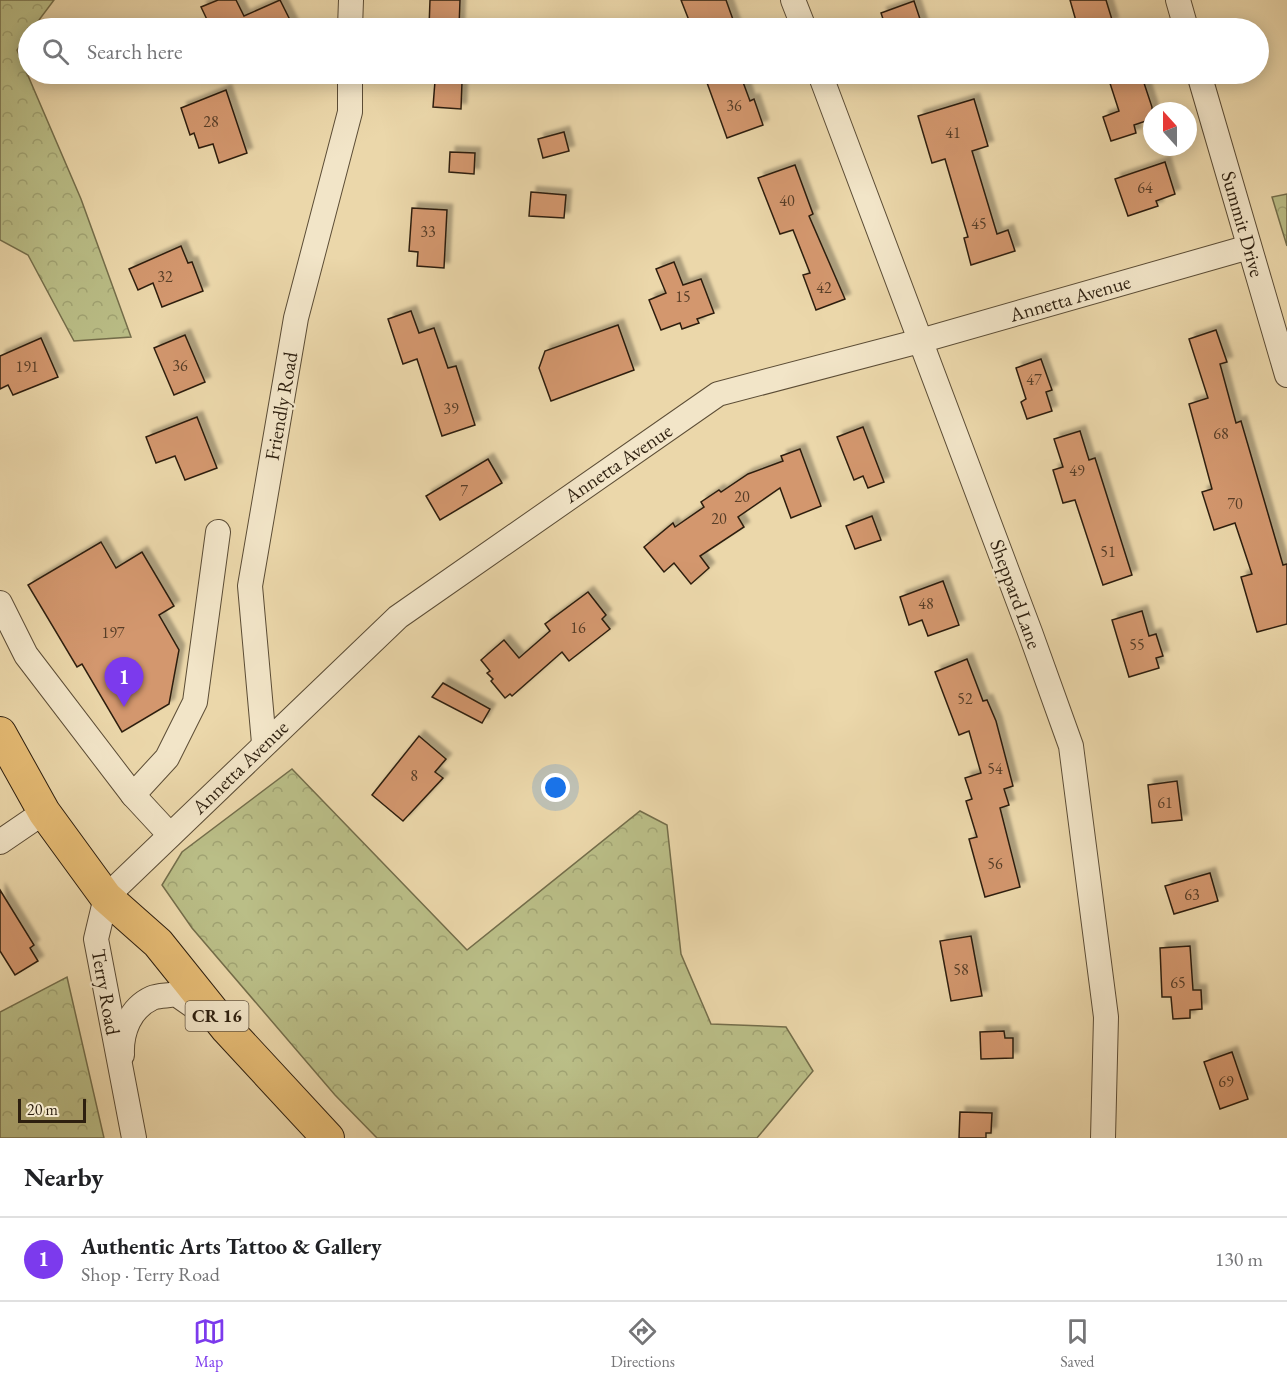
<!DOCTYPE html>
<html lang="en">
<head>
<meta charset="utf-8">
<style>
	body { margin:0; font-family:"EB Garamond",serif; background:#f6f6f6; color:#202124 }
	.compass { position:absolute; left:1143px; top:102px; width:54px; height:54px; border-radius:50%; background:#fff; box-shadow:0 3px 15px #0003; rotate:339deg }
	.scale { position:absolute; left:18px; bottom:15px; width:68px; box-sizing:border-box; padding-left:6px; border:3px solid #2d1f0f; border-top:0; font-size:16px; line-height:21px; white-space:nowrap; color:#2d1f0f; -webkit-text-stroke:4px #f2e5c8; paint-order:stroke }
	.you { position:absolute; left:556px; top:788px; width:21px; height:21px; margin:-15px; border:4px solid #fff; border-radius:50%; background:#1a73e8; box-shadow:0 0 0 9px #1a73e833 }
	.badge { display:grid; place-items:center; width:39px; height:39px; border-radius:50%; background:#7c3aed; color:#fff; font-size:20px; font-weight:700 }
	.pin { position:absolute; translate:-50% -50px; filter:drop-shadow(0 2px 3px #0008) }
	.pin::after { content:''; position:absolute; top:32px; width:21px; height:18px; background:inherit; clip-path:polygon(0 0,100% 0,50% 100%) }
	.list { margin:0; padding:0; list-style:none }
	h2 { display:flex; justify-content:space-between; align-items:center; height:78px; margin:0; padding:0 24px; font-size:26px }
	h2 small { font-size:20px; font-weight:400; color:#757577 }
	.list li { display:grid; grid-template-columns:39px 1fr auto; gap:18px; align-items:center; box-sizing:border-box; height:84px; padding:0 24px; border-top:2px solid #e0e0e0 }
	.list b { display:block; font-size:22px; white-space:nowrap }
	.list p { margin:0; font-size:20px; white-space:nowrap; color:#757577 }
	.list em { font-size:20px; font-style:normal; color:#757577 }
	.icon { flex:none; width:33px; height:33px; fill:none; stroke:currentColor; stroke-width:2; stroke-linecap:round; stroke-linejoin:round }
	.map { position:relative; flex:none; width:1287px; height:1138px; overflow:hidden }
	.search { position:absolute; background:#fff; box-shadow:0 3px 15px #0003; left:18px; right:18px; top:18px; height:66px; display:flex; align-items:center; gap:15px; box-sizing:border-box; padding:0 21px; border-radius:33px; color:#757577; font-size:22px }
	.sheet { height:162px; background:#fff }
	nav { display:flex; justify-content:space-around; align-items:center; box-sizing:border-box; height:84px; border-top:2px solid #e0e0e0; background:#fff; font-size:16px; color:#757577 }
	nav a { display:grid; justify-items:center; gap:3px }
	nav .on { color:#7c3aed }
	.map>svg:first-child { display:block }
</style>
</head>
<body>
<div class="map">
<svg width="1287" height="1138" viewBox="0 0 1287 1138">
	<defs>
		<pattern id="forest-crowns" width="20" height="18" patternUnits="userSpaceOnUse" patternTransform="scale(1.5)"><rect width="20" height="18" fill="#babe87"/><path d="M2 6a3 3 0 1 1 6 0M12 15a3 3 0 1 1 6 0" fill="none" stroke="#a0a373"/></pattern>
		<filter id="shadow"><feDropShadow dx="5.5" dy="-5.5" stdDeviation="1.5" flood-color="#0004"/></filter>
	</defs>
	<rect width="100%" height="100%" fill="#ebd7aa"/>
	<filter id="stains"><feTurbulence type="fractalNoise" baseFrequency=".00333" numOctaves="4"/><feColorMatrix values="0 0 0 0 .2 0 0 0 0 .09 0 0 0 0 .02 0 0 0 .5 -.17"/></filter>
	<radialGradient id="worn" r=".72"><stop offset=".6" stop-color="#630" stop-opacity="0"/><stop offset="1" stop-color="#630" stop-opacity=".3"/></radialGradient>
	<g fill="url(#forest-crowns)" stroke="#746e4b" stroke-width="1.5">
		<polygon points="0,0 54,0 33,28 28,28 28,34 17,50 81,199 131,337 74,341 28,255 0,240"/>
		<polygon points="1287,194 1287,246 1272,197"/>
		<polygon points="292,769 467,950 640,811 667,825 681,954 711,1024 786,1027 813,1071 757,1138 377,1138 335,1095 192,928 162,885 182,852"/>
		<polygon points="67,977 104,1138 0,1138 0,1012"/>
	</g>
	<g fill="#d3976e" stroke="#2d1f0f" stroke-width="1.5" filter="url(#shadow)">
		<polygon points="218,0 236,0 244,16 280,0 294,28 211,28 201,7"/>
		<polygon points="430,0 460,0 459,28 429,28"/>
		<polygon points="681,0 726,0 736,28 692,28"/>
		<polygon points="1070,0 1106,0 1113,23 1093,28 1078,28"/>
		<polygon points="914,1 923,28 886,28 881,13"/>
		<polygon points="725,74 740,74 750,101 754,99 763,125 727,138 706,80"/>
		<polygon points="1107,74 1141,74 1152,107 1152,119 1134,125 1136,133 1111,141 1103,117 1119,111"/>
		<polygon points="435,81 462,82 461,109 433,107"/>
		<polygon points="226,90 247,153 219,163 213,144 199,148 194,133 190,135 181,108"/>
		<polygon points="974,99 988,146 972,151 997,234 1008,230 1015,251 971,265 964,238 968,237 945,159 932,163 918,116"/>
		<polygon points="564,132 569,151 543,158 538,139"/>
		<polygon points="450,152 475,153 474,174 449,172"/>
		<polygon points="1165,162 1175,194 1156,201 1158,206 1128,216 1115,179"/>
		<polygon points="795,165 813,214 809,216 845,299 816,310 803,275 810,273 793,230 780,234 758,178"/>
		<polygon points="531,192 566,195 564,218 529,216"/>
		<polygon points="412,208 447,210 444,268 417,266 418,252 409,251"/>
		<polygon points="181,246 188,263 192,262 203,291 162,307 153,283 138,290 129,269"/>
		<polygon points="674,262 683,285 701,279 714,313 697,319 699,323 682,329 680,323 661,330 649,300 666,293 656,269"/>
		<polygon points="411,311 419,333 434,328 448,368 456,366 475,425 442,436 417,359 403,364 388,319"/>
		<polygon points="618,325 634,370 551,401 539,368 545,351"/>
		<polygon points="1216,330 1227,362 1220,364 1236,423 1241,421 1283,565 1287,564 1287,624 1257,632 1241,577 1252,574 1235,523 1214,530 1202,492 1212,489 1189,404 1208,398 1189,339"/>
		<polygon points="185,335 205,382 174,395 154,348"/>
		<polygon points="41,338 58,377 13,395 8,385 0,389 0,356"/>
		<polygon points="1041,359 1052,390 1046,392 1052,411 1027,419 1021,402 1026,399 1016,368"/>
		<polygon points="197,417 217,468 185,480 175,456 156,463 146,437"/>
		<polygon points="863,427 884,482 868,488 863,476 854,480 837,437"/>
		<polygon points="1080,431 1089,460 1095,458 1132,575 1103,585 1075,500 1063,503 1053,470 1063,467 1054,439"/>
		<polygon points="800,449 821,506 791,518 780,488 738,517 744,527 700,556 709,568 691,584 674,563 664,572 644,547 673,523 675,527 704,507 701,502 719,490 721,492 748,474 783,461 781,456"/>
		<polygon points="488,459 502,483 440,520 426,496"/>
		<polygon points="872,516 881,540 855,549 846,526"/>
		<polygon points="101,542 116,568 142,552 174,606 159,615 179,650 169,704 122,732 82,664 77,667 28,585"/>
		<polygon points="943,581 959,625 928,636 922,620 909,625 900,597"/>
		<polygon points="588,592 606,615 602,619 610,629 569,661 562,652 512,696 510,694 505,698 491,681 493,679 487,673 490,671 481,660 504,640 519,658 550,631 545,624"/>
		<polygon points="1142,611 1149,636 1156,634 1163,656 1156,658 1159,668 1129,677 1112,620"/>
		<polygon points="967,659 983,701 987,700 996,721 1013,786 1004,789 1009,805 1000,808 1020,887 985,897 969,839 977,837 966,801 972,799 965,778 981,773 969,731 959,735 935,672"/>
		<polygon points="443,683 490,709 482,723 432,697"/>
		<polygon points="419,736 446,759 435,772 443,778 403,821 372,795"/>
		<polygon points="1177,781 1182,820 1152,823 1148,785"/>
		<polygon points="1210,873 1218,901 1174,914 1165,886"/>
		<polygon points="0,890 34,945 30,948 38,961 15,975 0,951"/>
		<polygon points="971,936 982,996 951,1001 940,941"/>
		<polygon points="1190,946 1193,990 1201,990 1202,1009 1190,1010 1190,1018 1173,1019 1171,997 1162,997 1160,948"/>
		<polygon points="1004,1031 1005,1038 1013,1038 1013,1058 981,1059 980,1032"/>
		<polygon points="1232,1052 1248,1099 1220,1109 1204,1062"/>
		<polygon points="960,1112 992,1113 991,1133 986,1133 986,1138 959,1138"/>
	</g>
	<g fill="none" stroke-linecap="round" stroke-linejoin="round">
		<defs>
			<g id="minor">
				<polyline points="793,0 804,28"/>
				<polyline points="1178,0 1186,28"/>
				<polyline points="350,28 351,0"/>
				<polyline points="820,74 1030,632 1071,746 1106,1017 1103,1138"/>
				<polyline points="1199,74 1287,375"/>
				<polyline points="0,603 26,655 133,795 167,758 195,702 218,532"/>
				<polyline points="264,743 250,586 296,318 350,112 350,74"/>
				<polyline points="133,795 170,835"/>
				<polyline points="0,842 44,812"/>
				<path d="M 122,1055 C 121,1032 130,1008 152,998 C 159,995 169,996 176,994 L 209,1017"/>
				<polyline points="134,1138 96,939 106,897 398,617 718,394 920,341 1249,247"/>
			</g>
			<polyline id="major" points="0,733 44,812 106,897 158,943 227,1029 328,1138"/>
		</defs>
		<use href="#minor" stroke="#5c4d36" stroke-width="26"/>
		<use href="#major" stroke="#2d1f0f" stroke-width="34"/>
		<use href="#minor" stroke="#f2e5c8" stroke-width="24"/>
		<use href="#major" stroke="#e6bc75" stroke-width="32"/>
	</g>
	<g text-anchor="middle" stroke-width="4.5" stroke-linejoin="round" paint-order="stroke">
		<g font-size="16" fill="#563d27">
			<text x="734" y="111">36</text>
			<text x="211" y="127">28</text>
			<text x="953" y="138">41</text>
			<text x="1145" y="193">64</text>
			<text x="787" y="206">40</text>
			<text x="979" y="229">45</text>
			<text x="428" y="237">33</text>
			<text x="165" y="282">32</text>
			<text x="824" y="293">42</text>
			<text x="683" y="302">15</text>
			<text x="180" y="371">36</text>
			<text x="27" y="372">191</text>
			<text x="1034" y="385">47</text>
			<text x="451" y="414">39</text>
			<text x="1221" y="439">68</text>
			<text x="1077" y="476">49</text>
			<text x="464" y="496">7</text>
			<text x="742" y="502">20</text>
			<text x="1235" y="509">70</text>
			<text x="719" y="524">20</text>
			<text x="1108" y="557">51</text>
			<text x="926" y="609">48</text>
			<text x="578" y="633">16</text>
			<text x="113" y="638">197</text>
			<text x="1137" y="650">55</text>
			<text x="965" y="704">52</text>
			<text x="995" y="774">54</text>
			<text x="414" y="781">8</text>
			<text x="1165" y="808">61</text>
			<text x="995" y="869">56</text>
			<text x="1192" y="900">63</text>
			<text x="961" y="975">58</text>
			<text x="1178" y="988">65</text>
			<text x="1226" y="1087">69</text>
		</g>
		<rect fill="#f2e5c8" stroke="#685a46" stroke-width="1.5" x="185.5" y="1001" width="63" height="30" rx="4.5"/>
		<g font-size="18" font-weight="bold" fill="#2d1f0f">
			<text x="217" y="1022">CR 16</text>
		</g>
		<g font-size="20" fill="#2d1f0f" stroke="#f2e5c8">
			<text transform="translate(1243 224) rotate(74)" y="7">Summit Drive</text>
			<text transform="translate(1070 298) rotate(-16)" y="7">Annetta Avenue</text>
			<text transform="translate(281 406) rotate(-80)" y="7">Friendly Road</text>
			<text transform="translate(618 463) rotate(-34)" y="7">Annetta Avenue</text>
			<text transform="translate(1016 594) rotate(70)" y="7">Sheppard Lane</text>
			<text transform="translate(240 767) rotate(-44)" y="7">Annetta Avenue</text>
			<text transform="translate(106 992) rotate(80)" y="7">Terry Road</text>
		</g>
	</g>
	<rect width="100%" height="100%" filter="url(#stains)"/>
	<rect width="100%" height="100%" fill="url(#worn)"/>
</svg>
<svg class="compass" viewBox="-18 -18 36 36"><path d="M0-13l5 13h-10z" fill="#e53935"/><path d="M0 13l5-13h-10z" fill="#757577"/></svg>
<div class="scale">20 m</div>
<div class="you"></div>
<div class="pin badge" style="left:124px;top:707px">1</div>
<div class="search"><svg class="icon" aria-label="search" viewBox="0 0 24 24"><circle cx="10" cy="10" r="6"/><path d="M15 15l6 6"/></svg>Search here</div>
</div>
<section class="sheet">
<h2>Nearby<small></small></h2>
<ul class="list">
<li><span class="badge">1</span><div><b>Authentic Arts Tattoo &amp; Gallery</b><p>Shop · Terry Road</p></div><em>130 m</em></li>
</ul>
</section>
<nav>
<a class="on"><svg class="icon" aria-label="map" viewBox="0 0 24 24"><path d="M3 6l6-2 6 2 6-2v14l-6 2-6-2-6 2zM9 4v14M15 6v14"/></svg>Map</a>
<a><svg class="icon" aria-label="directions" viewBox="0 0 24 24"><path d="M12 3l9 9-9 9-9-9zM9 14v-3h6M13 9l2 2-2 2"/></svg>Directions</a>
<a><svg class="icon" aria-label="saved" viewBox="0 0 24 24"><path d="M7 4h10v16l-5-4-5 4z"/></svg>Saved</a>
</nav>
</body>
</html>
